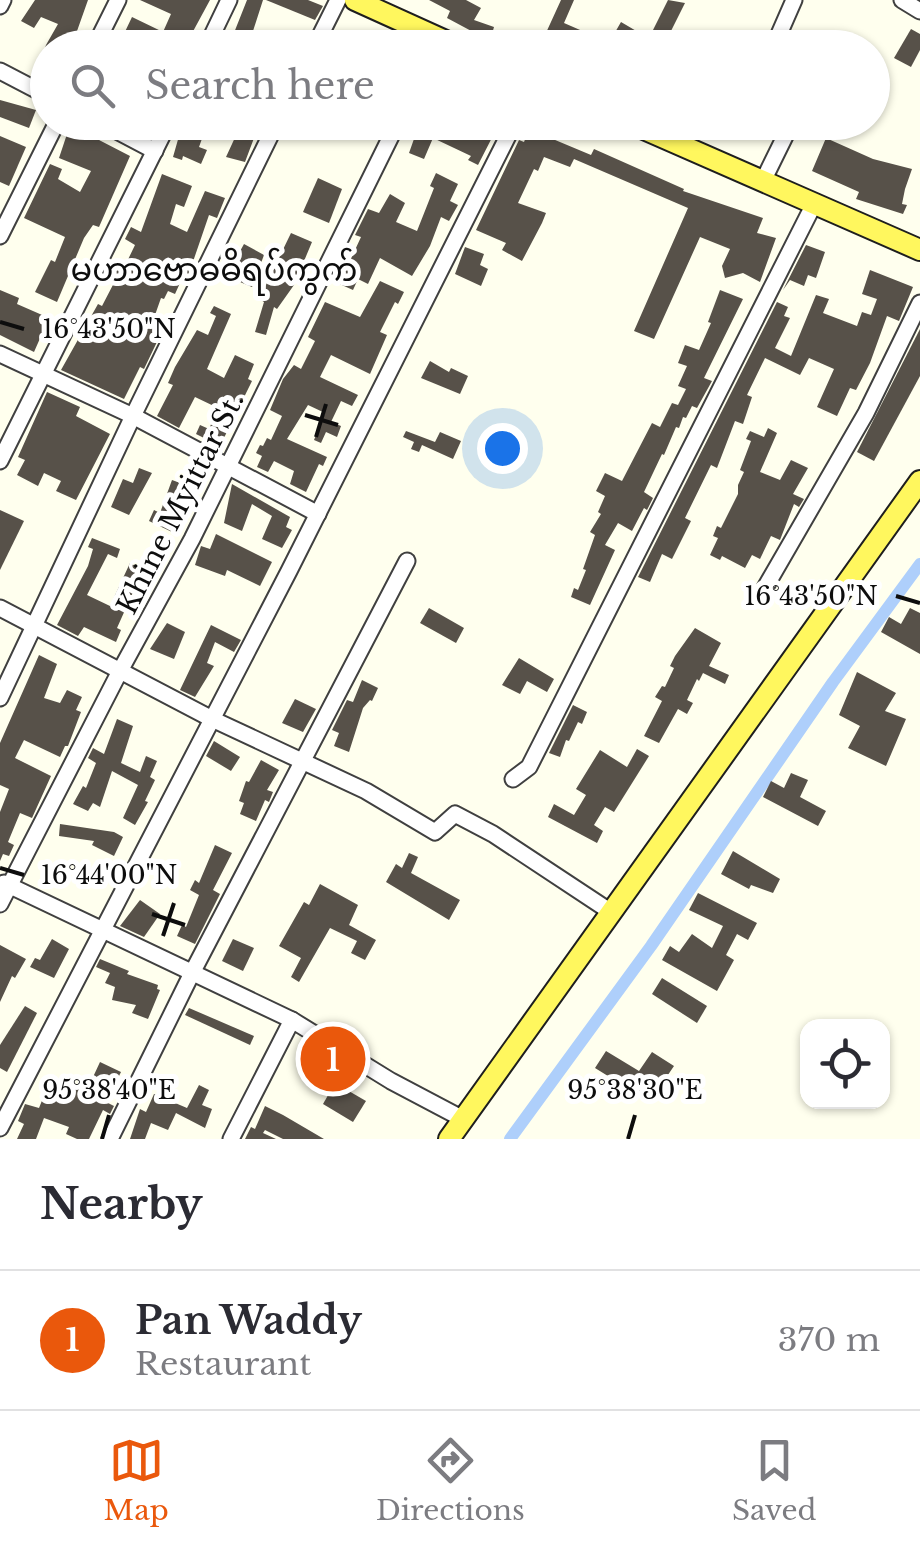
<!DOCTYPE html>
<html lang="en">
<head>
<meta charset="utf-8">
<style>
	body { margin:0; font-family:"Libre Baskerville","Noto Sans Myanmar",serif; background:#f7f7f7; color:#2b2b33 }
	.controls { position:absolute; right:30px; bottom:30px; display:grid; overflow:hidden; border-radius:20px; box-shadow:0 2px 8px #0004 }
	.controls button { width:90px; height:90px; display:grid; place-items:center; padding:0; border:0; border-bottom:2px solid #e1e1e2; background:#fff; color:#2b2b33; font:50px sans-serif }
	.you { position:absolute; left:502px; top:448px; width:35px; height:35px; margin:-25px; border:8px solid #fff; border-radius:50%; background:#1a73e8; box-shadow:0 0 0 15px #1a73e833 }
	.badge { display:grid; place-items:center; width:65px; height:65px; border-radius:50%; background:#ea580c; color:#fff; font-size:32px; font-weight:700 }
	.pin { position:absolute; translate:-50% -50%; border:5px solid #fff; box-shadow:0 2px 10px #0006 }
	.list { margin:0; padding:0; list-style:none }
	h2 { display:flex; justify-content:space-between; align-items:center; height:130px; margin:0; padding:0 40px; font-size:42px }
	h2 small { font-size:32px; font-weight:400; color:#7c7c81 }
	.list li { display:grid; grid-template-columns:65px 1fr auto; gap:30px; align-items:center; box-sizing:border-box; height:140px; padding:0 40px; border-top:2px solid #e1e1e2 }
	.list b { display:block; font-size:38px; white-space:nowrap }
	.list p { margin:0; font-size:32px; white-space:nowrap; color:#7c7c81 }
	.list em { font-size:32px; font-style:normal; color:#7c7c81 }
	.icon { flex:none; width:55px; height:55px; fill:none; stroke:currentColor; stroke-width:2; stroke-linecap:round; stroke-linejoin:round }
	.map { position:relative; flex:none; width:920px; height:1139px; overflow:hidden }
	.search { position:absolute; background:#fff; box-shadow:0 2px 8px #0004; left:30px; right:30px; top:30px; height:110px; display:flex; align-items:center; gap:25px; box-sizing:border-box; padding:0 35px; border-radius:55px; color:#7c7c81; font-size:38px }
	.sheet { height:270px; background:#fff }
	nav { display:flex; justify-content:space-around; align-items:center; box-sizing:border-box; height:140px; border-top:2px solid #e1e1e2; background:#fff; font-size:28px; color:#7c7c81 }
	nav a { display:grid; justify-items:center; gap:5px }
	nav .on { color:#ea580c }
	.map>svg:first-child { display:block }
</style>
</head>
<body>
<div class="map">
<svg width="920" height="1139" viewBox="0 0 920 1139">
	<rect width="100%" height="100%" fill="#ffe"/>
	<g fill="none" stroke-linecap="round" stroke-linejoin="round">
		<polyline stroke="#aecffb" stroke-width="12" points="510,1139 651,946 833,682 920,564"/>
	</g>
	<g fill="#575149">
		<polygon points="35,0 88,0 71,48 48,48 48,83 35,77 46,45 58,24 41,17 34,28 21,21"/>
		<polygon points="140,0 210,0 184,48 112,45 116,36 122,38 132,17 163,32 171,14"/>
		<polygon points="247,0 263,0 253,31 263,36 257,48 228,48"/>
		<polygon points="266,0 308,0 323,6 315,20"/>
		<polygon points="429,0 466,0 481,8 474,20 494,27 490,41 447,18 450,11"/>
		<polygon points="561,0 574,0 564,23 587,33 580,48 545,35"/>
		<polygon points="668,0 685,3 668,37 653,30"/>
		<polygon points="621,22 638,32 633,40 649,48 606,48"/>
		<polygon points="911,29 920,34 920,50 911,67 894,58"/>
		<polygon points="0,100 36,110 29,128 0,117"/>
		<polygon points="183,122 208,122 199,147 207,150 201,164 183,156 182,160 173,157"/>
		<polygon points="220,122 260,122 245,162 226,157 238,131"/>
		<polygon points="420,122 500,122 478,165 468,160 471,156 433,138 424,159 409,153"/>
		<polygon points="531,124 550,132 548,137 591,155 594,149 684,189 683,191 763,218 757,233 776,238 760,282 743,273 725,278 722,266 730,249 700,237 654,339 634,331 688,208 574,159 570,167 544,157 538,171 534,169 518,203 546,213 542,223 522,261 502,250 506,243 476,230 519,140 524,142"/>
		<polygon points="70,125 130,156 99,227 93,225 84,238 57,302 35,292 51,260 55,262 65,237 24,218 50,164 62,169 58,179 80,192 91,171 59,158"/>
		<polygon points="0,136 26,147 9,186 0,182"/>
		<polygon points="826,138 873,159 912,169 905,189 902,204 907,205 903,214 856,199 859,192 812,171"/>
		<polygon points="436,173 458,184 450,201 458,205 449,221 441,217 430,246 412,276 380,258 368,284 358,279 353,290 335,282 345,261 349,263 361,237 355,235 368,209 379,213 390,194 405,203 396,222 417,231 434,188 430,186"/>
		<polygon points="162,174 192,186 184,207 176,204 170,224 187,232 205,191 225,198 217,218 209,215 185,285 180,283 175,294 168,291 164,299 161,298 155,315 167,321 144,369 140,367 124,399 61,370 98,304 102,306 116,279 110,276 113,268 122,272 135,245 125,239 131,227 141,232"/>
		<polygon points="318,178 342,189 329,223 303,212"/>
		<polygon points="291,233 312,242 294,285 277,309 274,307 266,335 255,332 264,302 261,300 263,291"/>
		<polygon points="244,244 264,255 252,287 240,282 245,270 233,264"/>
		<polygon points="806,245 825,252 816,278 808,275 804,286 790,280 783,290"/>
		<polygon points="465,247 484,254 480,265 488,269 481,286 455,274"/>
		<polygon points="870,270 913,287 899,321 887,316 870,363 856,390 850,388 837,416 817,407 834,369 809,358 800,375 765,358 747,395 752,397 743,424 735,421 717,468 711,465 685,518 691,521 672,559 662,554 650,582 638,577 777,302 788,307 784,316 790,318 775,348 791,356 816,295 829,299 823,313 857,326 862,312 871,315 877,299 862,294"/>
		<polygon points="380,281 404,292 398,304 395,302 380,332 387,335 370,374 331,355 320,377 358,395 352,406 341,401 331,422 341,426 337,437 326,432 321,443 314,440 325,413 308,405 287,439 327,457 323,466 319,464 306,492 290,484 294,471 274,461 268,472 257,467 262,456 256,453 260,445 263,446 267,438 271,440 282,416 270,410 283,379 294,365 301,369 315,341 308,337 325,302 360,317"/>
		<polygon points="0,290 19,298 17,304 49,318 34,352 0,335"/>
		<polygon points="720,290 743,299 704,378 712,381 697,408 692,406 686,418 683,417 679,428 676,427 664,455 662,454 644,492 653,498 647,510 644,508 632,531 618,523 605,545 615,550 590,605 571,597 574,588 578,590 586,570 583,569 595,535 590,532 601,514 598,512 605,496 596,491 605,473 622,481 652,423 660,427 672,403 678,405 686,389 678,386 687,366 678,363 685,345 699,350 711,323 708,322"/>
		<polygon points="214,306 231,314 207,369 224,378 235,355 254,364 248,379 252,381 220,446 196,434 200,425 209,429 218,408 195,397 179,428 157,416 173,385 168,383 175,367 197,330 208,335 216,316 210,313"/>
		<polygon points="920,329 920,376 874,461 857,452"/>
		<polygon points="430,361 449,372 451,368 468,376 460,394 421,378"/>
		<polygon points="47,392 80,407 76,416 110,434 76,500 56,491 61,481 44,473 38,486 17,475 25,460 18,457"/>
		<polygon points="768,428 777,433 760,472 780,480 791,460 808,468 793,494 804,499 799,507 794,504 780,540 771,536 760,559 752,555 745,568 722,556 720,560 710,555 718,538 713,536 717,526 721,528 738,494 738,485 744,472 740,470 751,441 746,439 750,431 764,437"/>
		<polygon points="406,431 435,442 440,432 461,441 453,459 422,445 419,452 411,449 414,442 403,437"/>
		<polygon points="139,468 152,473 129,515 111,507 123,479 133,483"/>
		<polygon points="172,480 194,488 172,532 149,521 154,510 160,513"/>
		<polygon points="232,484 290,517 286,527 292,530 282,548 262,539 272,516 252,504 242,531 224,523"/>
		<polygon points="0,510 24,521 0,570"/>
		<polygon points="216,534 272,562 260,586 227,570 225,576 195,565 201,546 210,549"/>
		<polygon points="92,538 120,549 117,558 108,554 87,595 110,606 130,563 152,575 146,585 141,582 136,591 134,590 117,628 121,630 116,642 84,627 78,636 57,625 88,566 93,549 88,547"/>
		<polygon points="429,608 464,628 456,643 420,623"/>
		<polygon points="910,608 920,613 920,654 881,632 889,617 901,624"/>
		<polygon points="167,623 185,632 174,659 150,649"/>
		<polygon points="211,625 241,640 234,652 215,642 207,663 214,666 195,697 180,690"/>
		<polygon points="695,628 721,643 709,666 729,675 725,684 703,673 699,681 697,679 687,700 693,703 687,714 678,709 659,743 644,736 662,701 655,697 662,686 665,687 674,668 670,666 675,656"/>
		<polygon points="39,655 57,664 44,698 60,703 67,690 82,697 76,710 81,712 68,746 65,746 60,757 24,740 15,758 51,776 32,818 20,813 8,842 14,845 9,856 3,854 0,861 0,812 9,789 0,785 0,743"/>
		<polygon points="519,658 554,679 547,692 527,681 520,694 502,685"/>
		<polygon points="857,672 896,693 885,711 906,719 886,766 848,748 860,726 839,715"/>
		<polygon points="362,680 378,688 372,701 370,700 363,708 349,752 334,746 339,733 332,730 347,700 353,702"/>
		<polygon points="295,699 316,709 303,732 282,723"/>
		<polygon points="573,705 587,712 582,724 578,722 569,741 566,740 560,757 549,753"/>
		<polygon points="117,719 133,726 121,763 140,772 146,756 157,761 150,777 155,780 145,801 148,802 135,825 123,818 138,785 112,771 100,807 93,803 88,811 73,804 83,786 86,788 96,763 88,758 93,748 104,754"/>
		<polygon points="214,741 240,757 231,771 206,756"/>
		<polygon points="637,749 649,756 614,812 605,807 594,825 603,831 597,843 548,817 554,804 574,815 586,795 576,789 600,750 627,767"/>
		<polygon points="261,760 279,770 267,790 273,792 269,802 265,800 256,821 240,814 244,803 239,801 246,781 249,782"/>
		<polygon points="791,773 808,780 800,797 826,811 818,826 763,797 771,781 784,788"/>
		<polygon points="60,824 114,832 123,837 114,856 92,845 94,841 59,836"/>
		<polygon points="215,845 232,853 213,890 220,894 195,944 177,936 182,925 186,927 199,895 190,890 195,880 199,883"/>
		<polygon points="733,851 780,879 773,893 751,885 749,889 721,874"/>
		<polygon points="409,853 418,857 411,873 460,900 449,920 386,882 396,864 402,868"/>
		<polygon points="320,884 358,905 349,925 376,940 365,960 351,953 357,941 330,928 299,982 291,977 301,958 279,946 304,902 309,905"/>
		<polygon points="698,893 757,923 748,940 737,934 726,955 734,960 717,991 662,960 670,946 679,952 692,934 712,948 723,926 689,910"/>
		<polygon points="140,900 160,914 144,937 120,926"/>
		<polygon points="52,939 69,949 54,978 30,967 35,958 40,960"/>
		<polygon points="233,939 254,948 243,971 222,961"/>
		<polygon points="0,945 26,959 15,978 12,976 0,1002"/>
		<polygon points="100,959 129,971 127,974 158,985 157,989 160,990 148,1019 132,1013 136,1005 112,1000 115,987 105,983 110,973 96,967"/>
		<polygon points="662,978 707,1006 697,1023 652,994"/>
		<polygon points="25,1006 37,1013 7,1072 0,1068 0,1045"/>
		<polygon points="189,1008 254,1036 250,1045 185,1015"/>
		<polygon points="606,1051 639,1071 652,1052 674,1066 651,1100 618,1078 616,1081 595,1068"/>
		<polygon points="100,1062 121,1072 106,1102 114,1106 110,1114 103,1110 89,1139 77,1139 66,1134 69,1127 44,1118 36,1139 17,1139 24,1124 18,1121 25,1104 39,1108 47,1088 61,1094 67,1082 87,1090"/>
		<polygon points="335,1083 366,1101 353,1122 323,1104"/>
		<polygon points="199,1085 209,1090 202,1105 212,1109 205,1128 176,1113 168,1130 151,1123 145,1139 130,1139 140,1109 146,1112 154,1094 187,1108"/>
		<polygon points="265,1106 283,1115 324,1139 283,1139 265,1130 263,1133 276,1139 245,1139 251,1127 255,1129"/>
	</g>
	<g fill="none" stroke-linecap="round" stroke-linejoin="round">
		<defs>
			<g id="minor">
				<polyline points="902,0 920,11"/>
				<polyline points="0,6 3,0"/>
				<polyline points="94,48 118,0"/>
				<polyline points="206,48 229,0"/>
				<polyline points="314,48 338,0"/>
				<polyline points="773,48 794,0"/>
				<polyline points="0,71 48,96"/>
				<polyline points="100,122 155,151"/>
				<polyline points="763,181 792,122"/>
				<polyline points="0,236 57,122"/>
				<polyline points="0,354 133,416 318,514"/>
				<polyline points="0,461 169,122"/>
				<polyline points="762,593 866,413 920,303"/>
				<polyline points="0,608 212,719 366,791 435,832 455,814 493,834 611,912"/>
				<polyline points="0,698 133,416 277,122"/>
				<polyline points="513,779 529,767 814,204"/>
				<polyline points="4,883 292,1020 391,1081 463,1119"/>
				<polyline points="0,904 120,671 192,539 398,122"/>
				<polyline points="0,1128 289,571 515,122"/>
				<polyline points="110,1139 192,973 407,561"/>
				<polyline points="231,1139 292,1020"/>
			</g>
			<g id="major">
				<polyline points="355,0 461,48"/>
				<polyline points="628,122 920,250"/>
				<polyline points="449,1139 920,481"/>
			</g>
		</defs>
		<use href="#minor" stroke="#404040" stroke-width="19"/>
		<use href="#major" stroke="#1e1e1e" stroke-width="24"/>
		<use href="#minor" stroke="#fff" stroke-width="15"/>
		<use href="#major" stroke="#fff75e" stroke-width="20"/>
	</g>
	<path fill="none" stroke="#0d0d0d" stroke-width="4" d="M 0,322 L 24,329M 305,415 L 338,425M 316,437 L 326,404M 896,596 L 920,603M 0,868 L 24,875M 152,914 L 185,925M 163,936 L 174,903M 102,1139 L 109,1115M 628,1139 L 635,1115"/>
	<g text-anchor="middle" stroke-width="10" stroke-linejoin="round" paint-order="stroke">
		<g font-size="28" fill="#0d0d0d" stroke="#fff">
			<text transform="translate(180 503) rotate(-63)" y="10">Khine Myittar St.</text>
		</g>
		<g font-size="32" fill="#0d0d0d" stroke="#fff">
			<text x="214" y="281">မဟာဗောဓဓိရပ်ကွက်</text>
		</g>
	</g>
	<g font-size="25" text-anchor="middle" fill="#0d0d0d" stroke="#fff" stroke-width="10" stroke-linejoin="round" paint-order="stroke">
		<text x="109" y="338">16°43'50"N</text>
		<text x="811" y="605">16°43'50"N</text>
		<text x="109" y="884">16°44'00"N</text>
		<text x="109" y="1099">95°38'40"E</text>
		<text x="635" y="1099">95°38'30"E</text>
	</g>
</svg>
<div class="controls">
<button><svg class="icon" aria-label="locate" viewBox="0 0 24 24"><circle cx="12" cy="12" r="6"/><path d="M12 2v4M12 18v4M2 12h4M18 12h4"/></svg></button>
</div>
<div class="you"></div>
<div class="pin badge" style="left:333px;top:1059px">1</div>
<div class="search"><svg class="icon" aria-label="search" viewBox="0 0 24 24"><circle cx="10" cy="10" r="6"/><path d="M15 15l6 6"/></svg>Search here</div>
</div>
<section class="sheet">
<h2>Nearby<small></small></h2>
<ul class="list">
<li><span class="badge">1</span><div><b>Pan Waddy</b><p>Restaurant</p></div><em>370 m</em></li>
</ul>
</section>
<nav>
<a class="on"><svg class="icon" aria-label="map" viewBox="0 0 24 24"><path d="M3 6l6-2 6 2 6-2v14l-6 2-6-2-6 2zM9 4v14M15 6v14"/></svg>Map</a>
<a><svg class="icon" aria-label="directions" viewBox="0 0 24 24"><path d="M12 3l9 9-9 9-9-9zM9 14v-3h6M13 9l2 2-2 2"/></svg>Directions</a>
<a><svg class="icon" aria-label="saved" viewBox="0 0 24 24"><path d="M7 4h10v16l-5-4-5 4z"/></svg>Saved</a>
</nav>
</body>
</html>
